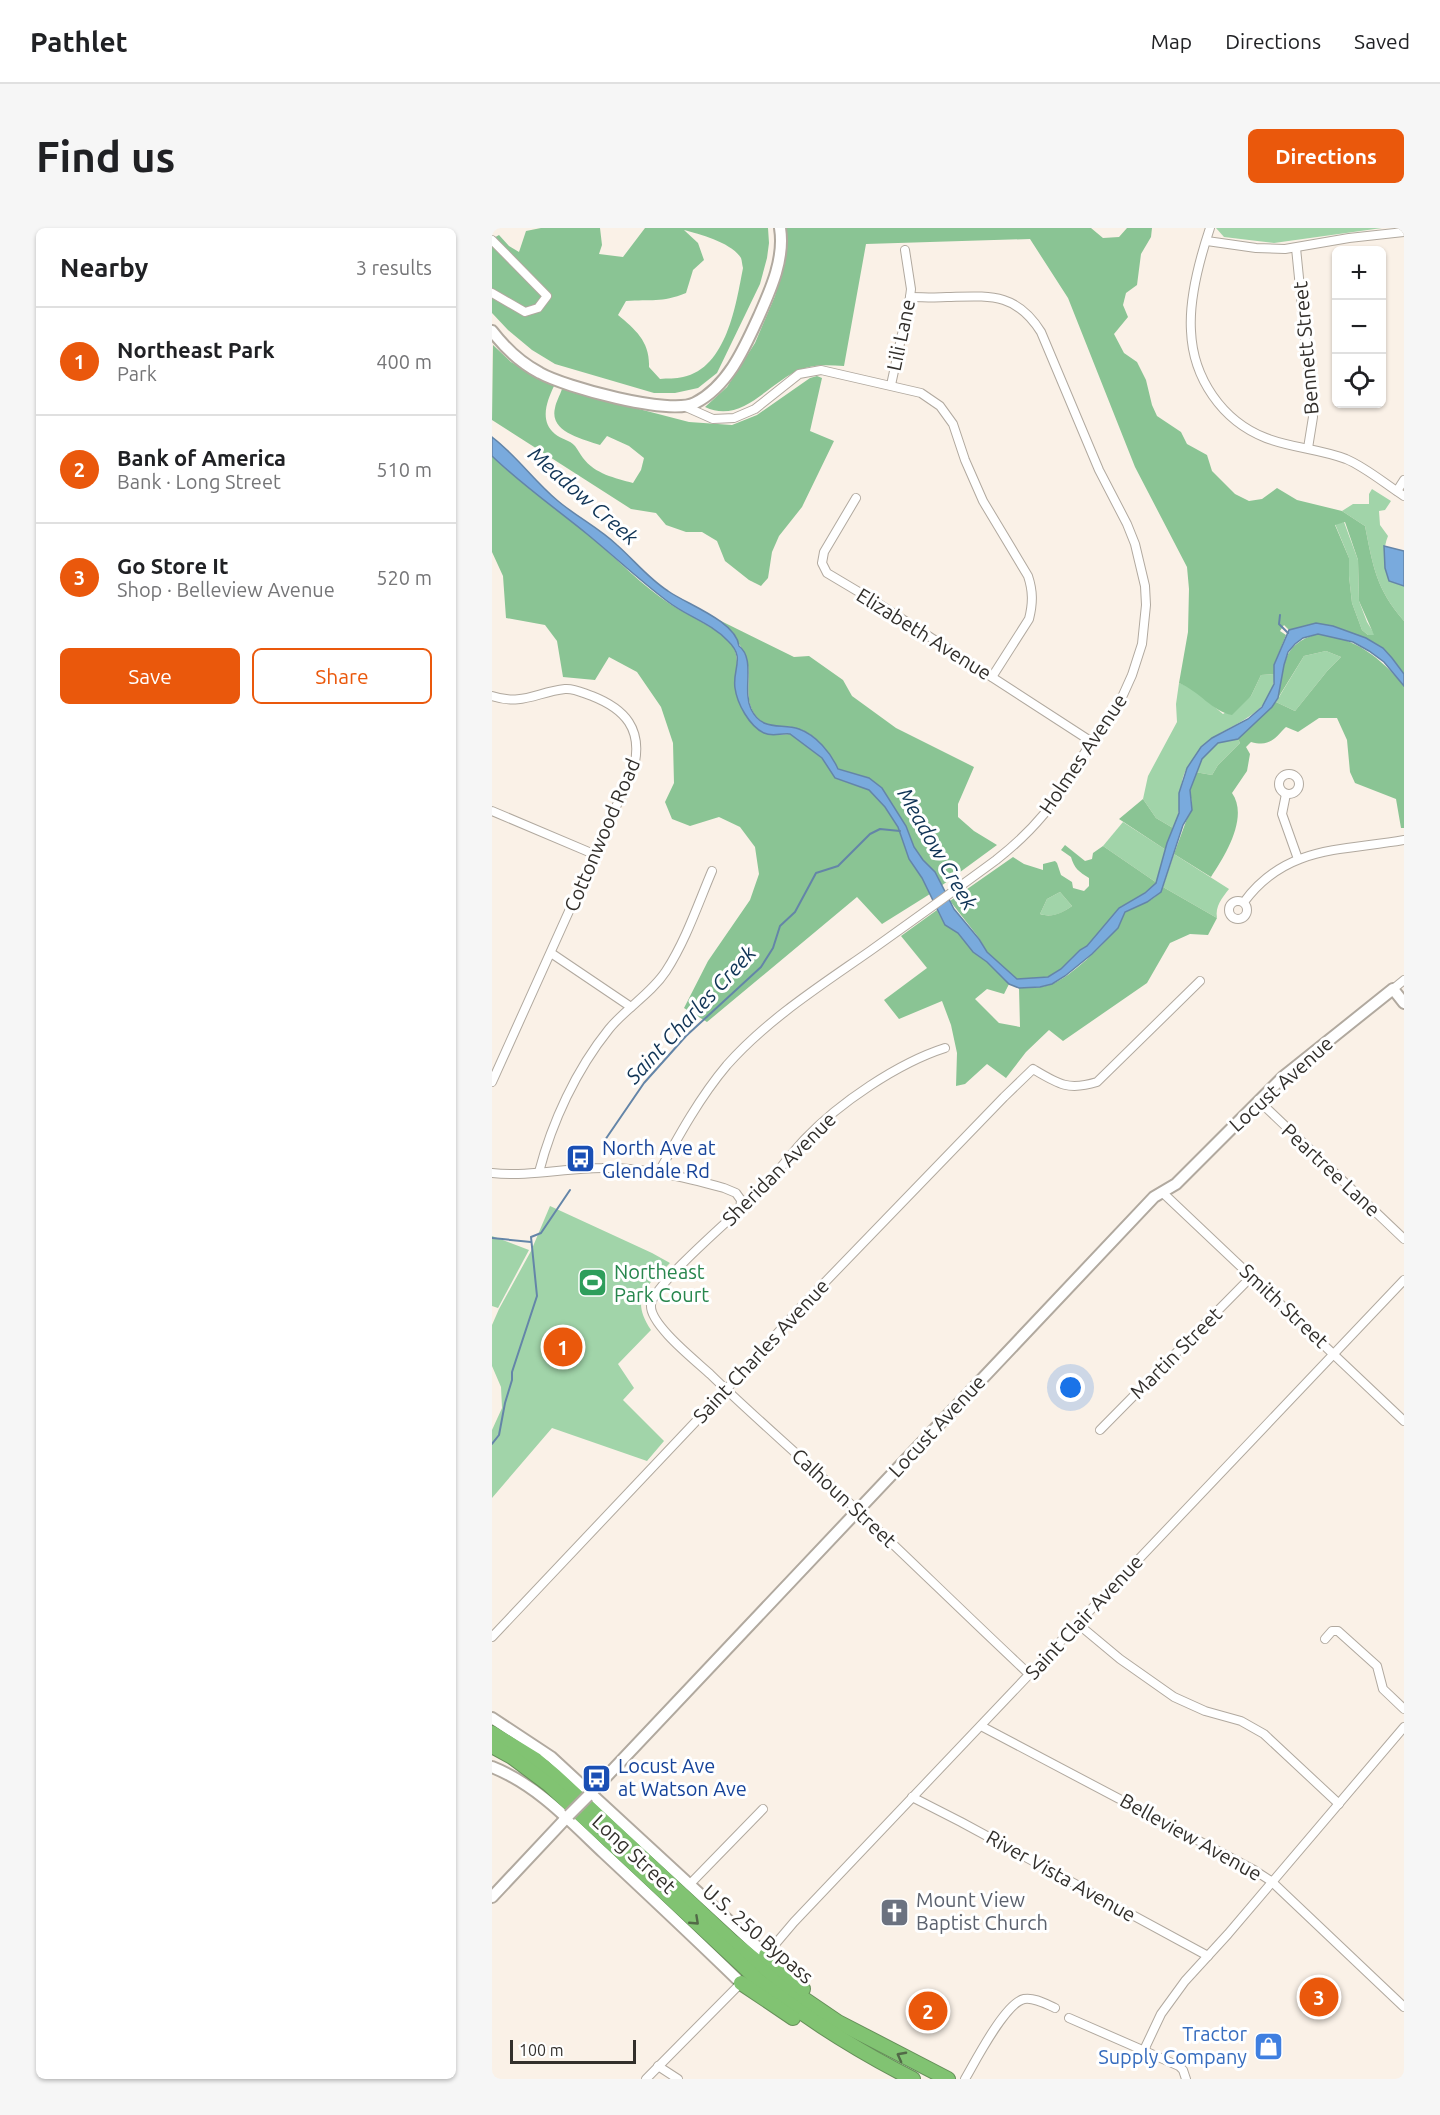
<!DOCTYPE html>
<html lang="en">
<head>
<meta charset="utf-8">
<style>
	body { margin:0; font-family:Ubuntu,sans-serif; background:#f6f6f6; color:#202124 }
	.controls { position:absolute; right:18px; top:18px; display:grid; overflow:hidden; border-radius:9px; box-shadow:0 2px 4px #0004 }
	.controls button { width:54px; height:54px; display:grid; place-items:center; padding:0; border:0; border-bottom:2px solid #e0e0e0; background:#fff; color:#202124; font:30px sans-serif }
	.scale { position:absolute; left:18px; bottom:15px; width:126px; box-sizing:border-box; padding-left:6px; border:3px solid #322f2b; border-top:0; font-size:16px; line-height:21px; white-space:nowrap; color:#322f2b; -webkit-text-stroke:4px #fff; paint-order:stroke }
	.you { position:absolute; left:579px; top:1160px; width:21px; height:21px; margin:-15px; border:4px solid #fff; border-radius:50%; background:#1a73e8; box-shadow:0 0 0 9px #1a73e833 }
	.badge { display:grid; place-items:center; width:39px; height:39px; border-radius:50%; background:#ea580c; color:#fff; font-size:20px; font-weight:700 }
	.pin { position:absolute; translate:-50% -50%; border:3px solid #fff; box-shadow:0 2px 6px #0006 }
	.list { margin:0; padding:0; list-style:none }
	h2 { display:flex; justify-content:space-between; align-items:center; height:78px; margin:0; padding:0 24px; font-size:26px }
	h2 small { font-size:20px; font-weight:400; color:#757577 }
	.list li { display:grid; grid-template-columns:39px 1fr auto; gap:18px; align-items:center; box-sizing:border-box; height:108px; padding:0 24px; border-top:2px solid #e0e0e0 }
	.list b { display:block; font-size:22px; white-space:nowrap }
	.list p { margin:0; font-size:20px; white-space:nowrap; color:#757577 }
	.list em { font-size:20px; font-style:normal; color:#757577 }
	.actions { display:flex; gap:12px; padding:18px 24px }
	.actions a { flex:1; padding:14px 0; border:2px solid #ea580c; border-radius:9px; text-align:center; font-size:21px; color:#ea580c }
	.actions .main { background:#ea580c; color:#fff }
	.icon { flex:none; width:33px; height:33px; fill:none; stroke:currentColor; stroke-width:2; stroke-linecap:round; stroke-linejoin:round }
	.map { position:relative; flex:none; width:912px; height:1851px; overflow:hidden; border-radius:9px }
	header { display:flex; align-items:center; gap:36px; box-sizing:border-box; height:84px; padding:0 30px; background:#fff; border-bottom:2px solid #e0e0e0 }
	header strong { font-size:28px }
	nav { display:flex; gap:33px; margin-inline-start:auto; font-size:21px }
	.intro { display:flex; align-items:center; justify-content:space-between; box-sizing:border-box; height:144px; padding:0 36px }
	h1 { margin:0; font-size:42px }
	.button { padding:15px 27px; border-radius:9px; background:#ea580c; color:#fff; font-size:21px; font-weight:700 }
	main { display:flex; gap:36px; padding:0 36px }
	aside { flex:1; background:#fff; border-radius:9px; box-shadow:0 2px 4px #0004 }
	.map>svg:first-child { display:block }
</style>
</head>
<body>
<header>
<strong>Pathlet</strong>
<nav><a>Map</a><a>Directions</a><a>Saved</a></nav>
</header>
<div class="intro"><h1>Find us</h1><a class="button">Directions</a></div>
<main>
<aside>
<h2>Nearby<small>3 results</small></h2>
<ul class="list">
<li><span class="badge">1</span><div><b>Northeast Park</b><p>Park</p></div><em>400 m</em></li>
<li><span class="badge">2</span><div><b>Bank of America</b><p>Bank · Long Street</p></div><em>510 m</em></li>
<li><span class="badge">3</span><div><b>Go Store It</b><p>Shop · Belleview Avenue</p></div><em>520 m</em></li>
</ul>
<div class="actions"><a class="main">Save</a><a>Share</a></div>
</aside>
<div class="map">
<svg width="912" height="1851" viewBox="0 0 912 1851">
	<rect width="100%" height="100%" fill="#faf1e7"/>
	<g fill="#a1d4a9">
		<polygon points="724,0 890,0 782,15 732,9"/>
		<path d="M 880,261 L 899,273 L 893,282 L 887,283 L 888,297 L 896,308 C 890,323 892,337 897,353 L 912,358 L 912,393 C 884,361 881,338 873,298 L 850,283 L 861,276 L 877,276 L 877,266 Z"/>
		<polygon points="852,294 866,332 867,373 875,394 883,407 876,407 870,402 860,375 857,348 857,330 843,296"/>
		<polygon points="834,423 849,429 836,442 803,483 784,474 812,428"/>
		<path d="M 782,446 C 783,483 747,493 722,509 C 712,515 704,529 697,537 C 686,552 690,570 686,587 C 685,591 683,595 681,600 L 664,590 L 651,571 L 656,548 L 685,494 L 684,476 L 687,455 L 700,460 L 731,486 L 759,468 L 769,447 Z"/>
		<polygon points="746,511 748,515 726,537 720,547 703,544 710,531 726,515"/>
		<polygon points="631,594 674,622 665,655 611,618"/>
		<path d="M 682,626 L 737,661 C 730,670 723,678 725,690 L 671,659 Z"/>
		<path d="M 568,664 L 580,678 C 570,685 561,690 548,686 L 555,671 Z"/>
		<path d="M 58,978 L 160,1025 L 178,1035 C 155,1058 137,1069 159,1102 L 126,1136 L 142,1160 L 131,1172 L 172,1213 L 155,1233 L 60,1200 L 0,1270 L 0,1202 L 10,1180 L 9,1159 L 0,1138 L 0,1097 L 7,1081 L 39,1023 Z"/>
		<polygon points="0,1008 37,1022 6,1080 0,1078"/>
	</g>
	<g fill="#8ac494" fill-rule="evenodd">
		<path d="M 49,0 L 108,0 L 110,17 L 107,26 L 131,29 L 153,0 L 276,0 L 277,15 L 275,30 L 268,56 L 225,145 L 206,160 L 183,165 L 162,165 L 63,136 L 40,122 L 16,102 L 0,85 L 0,11 L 7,7 L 17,18 L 27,24 L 34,3 ZM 192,2 C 208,6 240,15 249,30 C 250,33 250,36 251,40 C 244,76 235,140 191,149 C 184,151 175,150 168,151 L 157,139 C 158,114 144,102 126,87 L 134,73 C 159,71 169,75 194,65 L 201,42 L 212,32 L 206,15 Z"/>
		<path d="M 293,0 L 599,0 L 611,10 L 627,9 L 635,0 L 660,0 L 659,9 L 649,26 L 645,57 L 634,65 L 631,77 L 636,89 L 622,106 L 632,125 L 645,134 L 654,152 L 660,177 L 665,188 L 689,204 L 695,216 L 715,227 L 720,243 L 743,266 L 757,273 L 770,271 L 785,260 L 805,272 L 850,283 L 873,298 C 881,338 884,361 912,393 L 912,446 L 900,430 L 873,410 L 840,398 L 824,395 L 797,402 L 792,397 L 788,403 L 794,407 L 782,437 L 782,446 L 769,447 L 759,468 L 740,487 C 721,484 707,463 687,455 L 696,404 L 697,361 L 695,339 L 643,239 L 576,70 L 538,11 L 374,16 L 352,138 C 337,137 324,136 310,141 C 277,153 251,197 213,179 L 235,159 L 263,115 L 283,68 L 295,19 ZM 853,294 L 866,332 L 867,373 L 882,407 L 876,407 L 870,402 L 860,375 L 857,348 L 857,330 L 843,297 Z"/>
		<path d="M 1,117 L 19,134 L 62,158 C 55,173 47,193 63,206 C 69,211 78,212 83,218 C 86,222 88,226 91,230 C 103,246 123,250 141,255 L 149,242 L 152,230 L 137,218 L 115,208 L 108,217 C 91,211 57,204 63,180 C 64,174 68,167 70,161 L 197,194 L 240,197 L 265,187 L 318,150 L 325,148 L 330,150 L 318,203 L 342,213 L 310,279 L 287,308 L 280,324 L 276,350 L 269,358 L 257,352 L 233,333 L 225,313 L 210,304 L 194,304 L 174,297 L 164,285 L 139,281 L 0,192 Z"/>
		<path d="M 0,228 C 31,257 66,281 98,308 C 125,331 149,357 178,376 C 197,388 219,397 236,412 C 255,431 236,457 250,476 C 258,488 273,498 283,507 L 298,506 L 330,530 L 343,550 L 377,562 L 393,579 L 406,599 L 417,631 L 430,650 L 438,666 L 390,696 L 365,669 L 215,794 L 192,780 L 216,733 L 258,672 L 267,646 L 263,619 L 248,599 L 227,589 L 198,598 L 180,591 L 173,574 L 182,555 L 181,515 L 169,479 L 145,444 L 117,429 L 103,452 L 71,449 L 65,413 L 53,397 L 14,390 L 11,348 L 0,324 Z"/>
		<path d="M 227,392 L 302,429 L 317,428 L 351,452 L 360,468 L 404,500 L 482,539 L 466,576 L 466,589 L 482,603 L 505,617 L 449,658 L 443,644 L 431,632 L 422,619 L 414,598 L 390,560 L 377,550 L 345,541 C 338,522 320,502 300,499 C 289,498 278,501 269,493 C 246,474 264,447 252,424 C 246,413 237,402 227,392 Z"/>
		<path d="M 825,406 C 863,409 889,430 912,458 L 912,600 L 909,600 L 904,571 L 863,555 L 858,544 L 855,512 L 845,490 L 827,490 L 806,504 L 794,499 C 782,511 778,519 759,514 L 754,519 L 758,526 L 755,543 L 740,565 C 757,589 733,628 719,649 L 682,626 L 700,577 L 698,562 L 703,544 L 720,547 L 726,537 L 748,515 L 746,511 L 784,474 L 803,483 L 836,442 L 849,429 L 834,423 L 812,428 L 786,470 C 793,438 788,417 825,406 Z"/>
		<polygon points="651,571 664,590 681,600 674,622 627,591"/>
		<path d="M 573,617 L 593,633 L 600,631 L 601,625 L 611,618 L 665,655 L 653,665 L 627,680 L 595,718 L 588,722 L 569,741 L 556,749 L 525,751 L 495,724 L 487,710 L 458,673 L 521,629 L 532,636 L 551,642 L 551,636 L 563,633 L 565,635 L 569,647 L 580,654 L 581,660 L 592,663 L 597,658 L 597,650 C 587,644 582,640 579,629 L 569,622 ZM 568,664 L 580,678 C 570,685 560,690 548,686 L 555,671 Z"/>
		<path d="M 671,659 L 725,690 L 716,707 L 698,706 L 678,715 L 655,755 L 571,813 L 557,802 L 534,824 L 514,850 L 495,836 L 473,856 L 464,858 L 465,825 L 459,797 L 450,773 L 407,791 L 392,772 L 435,740 L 409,708 L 445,682 L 453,697 L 466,705 L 481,724 L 495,734 L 517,756 L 512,766 L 495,761 L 483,771 L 507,795 L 528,799 L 527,760 C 538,760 550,760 560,756 C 580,748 610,718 624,701 C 628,696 630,690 633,684 C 645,676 665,674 671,659 Z"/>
	</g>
	<g fill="#79aadd" stroke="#6485a8" stroke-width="1.5">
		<path d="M 0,209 C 25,228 42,253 66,273 C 85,289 107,300 125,317 C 143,333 156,350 176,363 C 194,376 244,393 247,418 C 264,431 250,462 259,481 C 270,504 289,495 307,501 C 324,507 339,525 346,541 L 377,550 L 390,560 L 414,598 L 422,619 L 431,632 L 443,644 L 462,681 L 487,711 L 495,724 L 525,751 L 556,749 L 569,741 L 588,722 L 595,718 L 627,680 L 653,665 L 664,655 L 675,615 L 687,585 L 687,565 L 695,540 L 709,519 L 720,510 L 756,491 L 770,479 L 782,456 L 782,437 L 797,402 L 824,395 L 841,398 L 874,410 L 891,420 L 900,430 L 912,446 L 912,458 L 892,434 L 877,423 L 861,414 L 826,406 L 811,410 L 803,416 L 796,424 L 792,437 L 786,470 L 780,479 L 746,511 L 726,515 L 710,531 L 698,562 L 700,582 L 691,597 L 669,664 L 655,674 L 633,684 L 626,700 L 600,726 L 573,748 L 560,756 L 548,759 L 527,760 L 517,756 L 495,734 L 481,724 L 466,705 L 453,697 L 430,650 L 417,631 L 406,599 L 393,579 L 377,562 L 343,550 L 330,530 L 298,506 C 289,505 280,509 272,505 C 257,498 245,475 243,460 C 240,441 254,430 236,413 C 219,395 194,388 175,373 C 147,352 122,328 95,306 C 63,280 29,256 0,228 Z"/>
		<polygon points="892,318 912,323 912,358 897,353 893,340"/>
	</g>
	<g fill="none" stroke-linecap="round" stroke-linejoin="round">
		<g stroke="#6485a8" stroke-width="2">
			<polyline points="788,387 787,396 796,405"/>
			<polyline points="113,912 152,855 194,808 269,739 281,720 288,698 303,684 324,645 346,638 378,606 388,601 408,603"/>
			<polyline points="0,1010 39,1014"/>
			<polyline points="0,1216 7,1207 13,1175 20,1152 20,1144 45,1068 39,1009 49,1005 78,962"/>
		</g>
		<defs>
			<g id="street">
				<path d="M 718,0 C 708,30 697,72 699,103 C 701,150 730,193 774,210 C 800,220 828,221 854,231 C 875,240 893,256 912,268"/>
				<polyline points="0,12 55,68 46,80 33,84 0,65"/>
				<polyline points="715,13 764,20 793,21 857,10 912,4"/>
				<polyline points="804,20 821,189 816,220"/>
				<polyline points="399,157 418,69 419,61 413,22"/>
				<path d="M 194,179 L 221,191 L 242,190 L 263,181 L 307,146 L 329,142 L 429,165 L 448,178 L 461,196 L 473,232 L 491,273 L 536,348 C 541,363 541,375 537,391 L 500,449"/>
				<polyline points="905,263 912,252"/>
				<polyline points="364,270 332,324 330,335 335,345 387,376 600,514"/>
				<path d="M 0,468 C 30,478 45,464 73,461 C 82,460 91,465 100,468 C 133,481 151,501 142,539 L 0,854"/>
				<circle cx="797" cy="556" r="10"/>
				<polyline points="794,566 790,586 806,631"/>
				<polyline points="0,583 104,627"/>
				<circle cx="746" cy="682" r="9"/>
				<path d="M 752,674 C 794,617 850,623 912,612"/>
				<polyline points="59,725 139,779"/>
				<polyline points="901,761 912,752"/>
				<path d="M 453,820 C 406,835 347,875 313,911 C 297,928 284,947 267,964 C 248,983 160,1057 159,1077 C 157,1096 204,1133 218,1146 C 261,1188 306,1226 349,1267 C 412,1326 474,1387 538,1447"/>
				<polyline points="766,872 912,1011"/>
				<path d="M 47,944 C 60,894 84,842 117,801 C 134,780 159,766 174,743 C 194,712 206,676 220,643"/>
				<path d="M 167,944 C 187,907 208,869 235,837 C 276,791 328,758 378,723 C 420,693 462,663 504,632 C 522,618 537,604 552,586 L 631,467 L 640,447 L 650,416 L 654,377 L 653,358 L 643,316 L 635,296 L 607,242 L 549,104 C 524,64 497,68 455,69 C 443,70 430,69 418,69"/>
				<path d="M 0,945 C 37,949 73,940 110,940 C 152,939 192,949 232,960 L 244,965 L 249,972 L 248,983"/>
				<polyline points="671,965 912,1193"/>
				<polyline points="608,1202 760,1048"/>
				<polyline points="586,1396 628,1431 682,1469 713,1483 749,1493 772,1506 847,1576"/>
				<path d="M 0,1409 L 244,1151 L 309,1079 L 512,869 L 541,841 C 566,856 576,863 605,854 L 708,753"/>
				<polyline points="833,1411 840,1403 846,1403 885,1438 891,1461 912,1481"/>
				<polyline points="489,1498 762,1642 779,1653 912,1779"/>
				<polyline points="420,1569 469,1594 716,1728"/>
				<polyline points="197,1657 271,1581"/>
				<polyline points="274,1727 302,1694 912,1052"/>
				<polyline points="577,1790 687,1838 691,1842 694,1851"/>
				<polyline points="652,1822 669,1786 693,1753 736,1706 912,1499"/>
				<polyline points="166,1838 186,1851"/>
				<polyline points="154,1851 249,1755"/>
				<path d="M 473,1851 C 483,1834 513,1775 532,1771 C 542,1769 554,1776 563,1780"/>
			</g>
			<g id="secondary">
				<path d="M 0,103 C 13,120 29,135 48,145 C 73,159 178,188 203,175 C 236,158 252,121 267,88 C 279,61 293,30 288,0"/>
				<polyline points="0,1490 59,1529 274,1727"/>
				<path d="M 0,1539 C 45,1557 77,1592 112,1625 C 158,1668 204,1711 249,1755"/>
				<polyline points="96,1568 662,969 684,956 791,849 901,761 912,775"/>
				<polyline points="0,1669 77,1587"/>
			</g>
			<g id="highway">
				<polyline points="0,1505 44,1532 63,1548 241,1714 299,1762 346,1794 456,1851"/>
				<path d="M 0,1518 L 20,1529 L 56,1556 L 267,1753 C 316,1792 366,1823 421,1851"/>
				<polyline points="274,1727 311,1761"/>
				<polyline points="249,1755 301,1790"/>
			</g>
		</defs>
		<use href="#street" stroke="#b1a99f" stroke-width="10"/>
		<use href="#secondary" stroke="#b1a99f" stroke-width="14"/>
		<use href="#highway" stroke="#658f59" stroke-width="16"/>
		<use href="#street" stroke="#fff" stroke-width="8"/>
		<use href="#secondary" stroke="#fff" stroke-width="10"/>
		<use href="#highway" stroke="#81c372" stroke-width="14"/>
		<defs>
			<polyline id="secondary-bridge" points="77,1587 96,1568"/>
		</defs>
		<use href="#secondary-bridge" stroke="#b1a99f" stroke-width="14" stroke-linecap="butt"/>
		<use href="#secondary-bridge" stroke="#fff" stroke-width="10"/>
	</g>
	<defs><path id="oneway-chevron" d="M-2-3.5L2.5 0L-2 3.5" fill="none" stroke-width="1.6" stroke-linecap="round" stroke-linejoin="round" transform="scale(1.5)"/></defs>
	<g stroke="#526a47">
		<use href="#oneway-chevron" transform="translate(203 1693) rotate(43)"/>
		<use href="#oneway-chevron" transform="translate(409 1828) rotate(-152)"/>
	</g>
	<defs>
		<symbol id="bus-square" viewBox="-11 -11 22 22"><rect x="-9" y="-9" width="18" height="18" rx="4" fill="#1a4fb4" stroke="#fff"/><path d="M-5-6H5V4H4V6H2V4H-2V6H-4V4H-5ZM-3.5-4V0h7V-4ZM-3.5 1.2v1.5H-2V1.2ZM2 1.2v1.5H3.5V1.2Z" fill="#fff"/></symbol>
		<symbol id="stadium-square" viewBox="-11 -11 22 22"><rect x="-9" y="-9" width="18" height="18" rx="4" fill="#2e9e5b" stroke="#fff"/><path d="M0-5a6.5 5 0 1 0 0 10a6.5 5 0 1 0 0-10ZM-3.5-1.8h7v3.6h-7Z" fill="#fff"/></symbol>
		<symbol id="church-square" viewBox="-11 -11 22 22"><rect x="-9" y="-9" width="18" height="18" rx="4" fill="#6b7280" stroke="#fff"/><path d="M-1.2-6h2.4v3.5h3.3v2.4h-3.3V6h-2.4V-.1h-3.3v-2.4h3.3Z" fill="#fff"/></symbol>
		<symbol id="shop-square" viewBox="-11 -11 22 22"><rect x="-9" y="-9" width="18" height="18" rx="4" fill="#3f7fe0" stroke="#fff"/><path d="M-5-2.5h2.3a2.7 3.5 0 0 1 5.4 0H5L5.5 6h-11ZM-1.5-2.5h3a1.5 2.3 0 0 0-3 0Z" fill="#fff"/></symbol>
	</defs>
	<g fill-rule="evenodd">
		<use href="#bus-square" x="72" y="914" width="33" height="33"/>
		<use href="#stadium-square" x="84" y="1038" width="33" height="33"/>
		<use href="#bus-square" x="88" y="1534" width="33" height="33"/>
		<use href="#church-square" x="386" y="1668" width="33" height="33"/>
		<use href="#shop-square" x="760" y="1802" width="33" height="33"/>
	</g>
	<g text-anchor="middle" stroke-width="6" stroke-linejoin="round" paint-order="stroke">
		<g font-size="20" fill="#322f2b" stroke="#fff">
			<text transform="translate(409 107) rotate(-78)" y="7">Lili Lane</text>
			<text transform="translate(814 120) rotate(-95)" y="7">Bennett Street</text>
			<text transform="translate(432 406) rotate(32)" y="7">Elizabeth Avenue</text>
			<text transform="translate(591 526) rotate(-56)" y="7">Holmes Avenue</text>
			<text transform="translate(110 607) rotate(-67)" y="7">Cottonwood Road</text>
			<text transform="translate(789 856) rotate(-42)" y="7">Locust Avenue</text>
			<text transform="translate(287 941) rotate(-45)" y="7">Sheridan Avenue</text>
			<text transform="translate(839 942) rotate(43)" y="7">Peartree Lane</text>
			<text transform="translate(792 1078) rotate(43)" y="7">Smith Street</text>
			<text transform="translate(269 1123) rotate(-47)" y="7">Saint Charles Avenue</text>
			<text transform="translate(684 1125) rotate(-45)" y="7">Martin Street</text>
			<text transform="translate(445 1198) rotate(-47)" y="7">Locust Avenue</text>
			<text transform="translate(352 1270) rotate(43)" y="7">Calhoun Street</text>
			<text transform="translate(592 1389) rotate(-47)" y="7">Saint Clair Avenue</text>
			<text transform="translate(699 1609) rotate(29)" y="7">Belleview Avenue</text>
			<text transform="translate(142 1626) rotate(43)" y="7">Long Street</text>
			<text transform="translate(569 1648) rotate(29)" y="7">River Vista Avenue</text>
			<text transform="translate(266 1706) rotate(41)" y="7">U.S. 250 Bypass</text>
		</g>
		<g font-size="20" fill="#164399" stroke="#fff" text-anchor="start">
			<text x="110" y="927">North Ave at<tspan x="110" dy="23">Glendale Rd</tspan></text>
			<text x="126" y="1545">Locust Ave<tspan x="126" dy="23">at Watson Ave</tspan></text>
		</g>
		<g font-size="20" fill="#27864d" stroke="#fff" text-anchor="start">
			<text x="122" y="1051">Northeast<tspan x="122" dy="23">Park Court</tspan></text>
		</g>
		<g font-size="20" fill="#5b616d" stroke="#fff" text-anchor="start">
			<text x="424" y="1679">Mount View<tspan x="424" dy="23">Baptist Church</tspan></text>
		</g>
		<g font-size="20" fill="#366cbe" stroke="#fff" text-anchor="end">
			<text x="755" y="1813">Tractor<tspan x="755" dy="23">Supply Company</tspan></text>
		</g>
		<g font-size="21" font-style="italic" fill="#103456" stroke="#fff">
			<text transform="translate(91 268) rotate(41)" y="7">Meadow Creek</text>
			<text transform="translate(445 621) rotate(60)" y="7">Meadow Creek</text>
			<text transform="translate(199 787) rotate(-47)" y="7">Saint Charles Creek</text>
		</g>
	</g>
</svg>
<div class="controls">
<button>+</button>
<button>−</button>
<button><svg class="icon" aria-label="locate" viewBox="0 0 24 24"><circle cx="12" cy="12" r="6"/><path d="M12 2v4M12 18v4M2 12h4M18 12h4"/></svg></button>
</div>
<div class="scale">100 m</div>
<div class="you"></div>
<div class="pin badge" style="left:71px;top:1119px">1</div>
<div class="pin badge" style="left:436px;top:1783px">2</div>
<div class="pin badge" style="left:827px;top:1769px">3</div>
</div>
</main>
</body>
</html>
